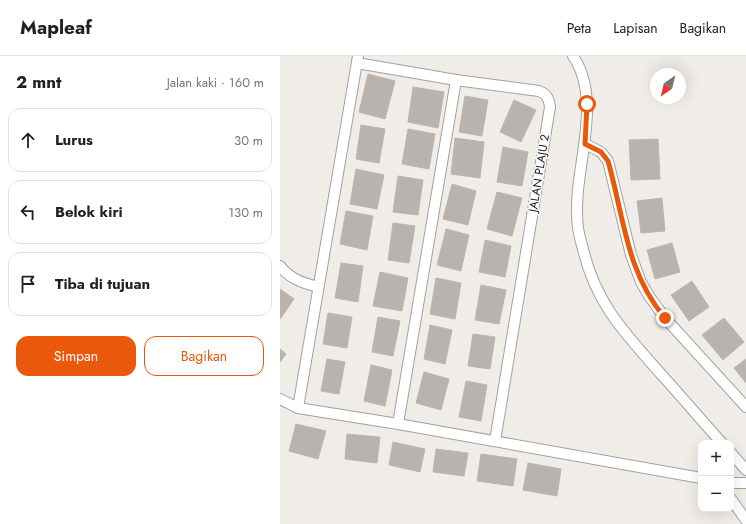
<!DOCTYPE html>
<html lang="id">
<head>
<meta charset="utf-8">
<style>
	body { margin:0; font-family:Jost,sans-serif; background:#f2f2f2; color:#202124 }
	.controls { position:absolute; right:12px; bottom:12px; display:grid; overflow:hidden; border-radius:8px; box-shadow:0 4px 16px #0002 }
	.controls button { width:36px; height:36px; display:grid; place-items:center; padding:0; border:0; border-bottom:1px solid #e0e0e0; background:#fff; color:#202124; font:20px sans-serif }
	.compass { position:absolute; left:370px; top:12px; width:36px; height:36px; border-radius:50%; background:#fff; box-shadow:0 4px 16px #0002; rotate:215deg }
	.stop { position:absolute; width:12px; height:12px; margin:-9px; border:3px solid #ea580c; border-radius:50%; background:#fff }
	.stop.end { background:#ea580c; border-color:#fff; box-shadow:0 1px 4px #0008 }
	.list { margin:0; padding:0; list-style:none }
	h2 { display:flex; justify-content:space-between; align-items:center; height:52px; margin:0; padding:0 16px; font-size:17px }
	h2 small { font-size:13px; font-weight:400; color:#757577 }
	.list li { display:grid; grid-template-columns:26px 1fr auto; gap:12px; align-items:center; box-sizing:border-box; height:64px; margin:0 8px 8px; padding:0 8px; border:1px solid #e0e0e0; border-radius:12px }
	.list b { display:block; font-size:15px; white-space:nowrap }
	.list em { font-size:13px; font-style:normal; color:#757577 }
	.actions { display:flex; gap:8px; padding:12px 16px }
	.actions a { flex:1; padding:9px 0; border:1px solid #ea580c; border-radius:12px; text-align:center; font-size:14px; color:#ea580c }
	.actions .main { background:#ea580c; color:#fff }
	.icon { flex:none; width:22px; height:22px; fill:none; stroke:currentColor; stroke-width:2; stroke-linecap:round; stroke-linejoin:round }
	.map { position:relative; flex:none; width:466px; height:468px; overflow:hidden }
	header { display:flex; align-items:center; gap:24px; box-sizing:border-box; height:56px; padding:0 20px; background:#fff; border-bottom:1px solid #e0e0e0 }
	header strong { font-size:19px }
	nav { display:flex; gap:22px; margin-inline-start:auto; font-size:14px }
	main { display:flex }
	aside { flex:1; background:#fff }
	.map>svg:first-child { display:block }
</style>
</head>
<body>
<header>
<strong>Mapleaf</strong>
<nav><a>Peta</a><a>Lapisan</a><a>Bagikan</a></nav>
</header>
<main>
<aside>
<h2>2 mnt<small>Jalan kaki · 160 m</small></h2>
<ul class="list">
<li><svg class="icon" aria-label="ahead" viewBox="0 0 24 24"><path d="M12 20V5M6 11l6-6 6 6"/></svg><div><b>Lurus</b></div><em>30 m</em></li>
<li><svg class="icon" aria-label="left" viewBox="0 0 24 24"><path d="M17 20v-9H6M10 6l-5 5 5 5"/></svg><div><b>Belok kiri</b></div><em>130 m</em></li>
<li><svg class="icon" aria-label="arrive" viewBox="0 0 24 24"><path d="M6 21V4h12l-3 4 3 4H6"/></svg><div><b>Tiba di tujuan</b></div></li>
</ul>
<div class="actions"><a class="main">Simpan</a><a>Bagikan</a></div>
</aside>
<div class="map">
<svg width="466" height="468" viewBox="0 0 466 468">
	<rect width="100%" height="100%" fill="#f0ede9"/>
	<g fill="#b9b3af" stroke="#c0b4ad">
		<polygon points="88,18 115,25 105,63 79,56"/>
		<polygon points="133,31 164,36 158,72 128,66"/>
		<polygon points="185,40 208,44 202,80 179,76"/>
		<polygon points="234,44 256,54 241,86 220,76"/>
		<polygon points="81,69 105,73 99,107 76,103"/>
		<polygon points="128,73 155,78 149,113 122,108"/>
		<polygon points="175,82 204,86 200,122 171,118"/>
		<polygon points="378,83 380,123 351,124 349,84"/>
		<polygon points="223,91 248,96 242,130 217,126"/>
		<polygon points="76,113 104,119 97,153 70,148"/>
		<polygon points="118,120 143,124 138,159 113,156"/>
		<polygon points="172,128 196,135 188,169 163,163"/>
		<polygon points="217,136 242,142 232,180 207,173"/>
		<polygon points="382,142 385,175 361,177 357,145"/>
		<polygon points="66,155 93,160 87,194 60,188"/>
		<polygon points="113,167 135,170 129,207 108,204"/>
		<polygon points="166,173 189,179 181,215 157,209"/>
		<polygon points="205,184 231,190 225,221 199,216"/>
		<polygon points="392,187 400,216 375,223 367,194"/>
		<polygon points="61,207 83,210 78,246 55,242"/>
		<polygon points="100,216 128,222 122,255 93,250"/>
		<polygon points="156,222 181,227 175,263 150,258"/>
		<polygon points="412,225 429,251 409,265 391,239"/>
		<polygon points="201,229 226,234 219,268 195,264"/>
		<polygon points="0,233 14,243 1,262 0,262"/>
		<polygon points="48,257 72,261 67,292 43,288"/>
		<polygon points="98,261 120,265 113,300 92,296"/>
		<polygon points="444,262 464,286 443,304 422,279"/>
		<polygon points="150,269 172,274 165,308 144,303"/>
		<polygon points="193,278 215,281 210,313 188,310"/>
		<polygon points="0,293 6,298 0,306"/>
		<polygon points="47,303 65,306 59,338 41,335"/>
		<polygon points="466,303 466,327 454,312"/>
		<polygon points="91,309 112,314 105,350 84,345"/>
		<polygon points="144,316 169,323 161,354 136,347"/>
		<polygon points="186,325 207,329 201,365 179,361"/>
		<polygon points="16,368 46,375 38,403 9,395"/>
		<polygon points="67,378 100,381 97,407 65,403"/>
		<polygon points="113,386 145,393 140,416 109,409"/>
		<polygon points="156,393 188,397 184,420 153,416"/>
		<polygon points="201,398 237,403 233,430 197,425"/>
		<polygon points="248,407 281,413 277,440 243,434"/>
	</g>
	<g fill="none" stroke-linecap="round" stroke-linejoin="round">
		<defs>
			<g id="minor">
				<path d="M 293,0 C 316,34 305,80 300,118 C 297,136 296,154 298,172 C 299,179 301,186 303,193 C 316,248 344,276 380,317 C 401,340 421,364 442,387"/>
				<path d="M 77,7 L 176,24 L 259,35 C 267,38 269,43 270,51 L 215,385"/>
				<polyline points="305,88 321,96 328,105 351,199 361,226 369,240 385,262 466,351"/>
				<path d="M 0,210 C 10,223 23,227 38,231"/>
				<polyline points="0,343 18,352 118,368 421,422"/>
				<polyline points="18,352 78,0"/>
				<polyline points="118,368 176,24"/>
				<polyline points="451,397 466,414"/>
				<polyline points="451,427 466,427"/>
				<polyline points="451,443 466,464"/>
			</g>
		</defs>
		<use href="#minor" stroke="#a2a2a2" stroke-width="12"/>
		<use href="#minor" stroke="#fff" stroke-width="10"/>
	</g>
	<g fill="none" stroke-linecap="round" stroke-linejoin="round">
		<path stroke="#ea580c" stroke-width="5" d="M 307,48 L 305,88 L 321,96 L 328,105 C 344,161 346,216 385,262"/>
	</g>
	<g text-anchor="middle" stroke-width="3" stroke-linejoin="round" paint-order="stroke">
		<g font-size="12" fill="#212121" stroke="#fff">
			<text transform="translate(259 117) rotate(-81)" y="4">JALAN PLAJU 2</text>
		</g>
	</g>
</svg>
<div class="controls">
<button>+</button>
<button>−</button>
</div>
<svg class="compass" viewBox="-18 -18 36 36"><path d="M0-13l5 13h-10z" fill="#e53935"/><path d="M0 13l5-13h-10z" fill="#757577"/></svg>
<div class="stop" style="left:307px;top:48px"></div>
<div class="stop end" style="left:385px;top:262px"></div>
</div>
</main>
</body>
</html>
